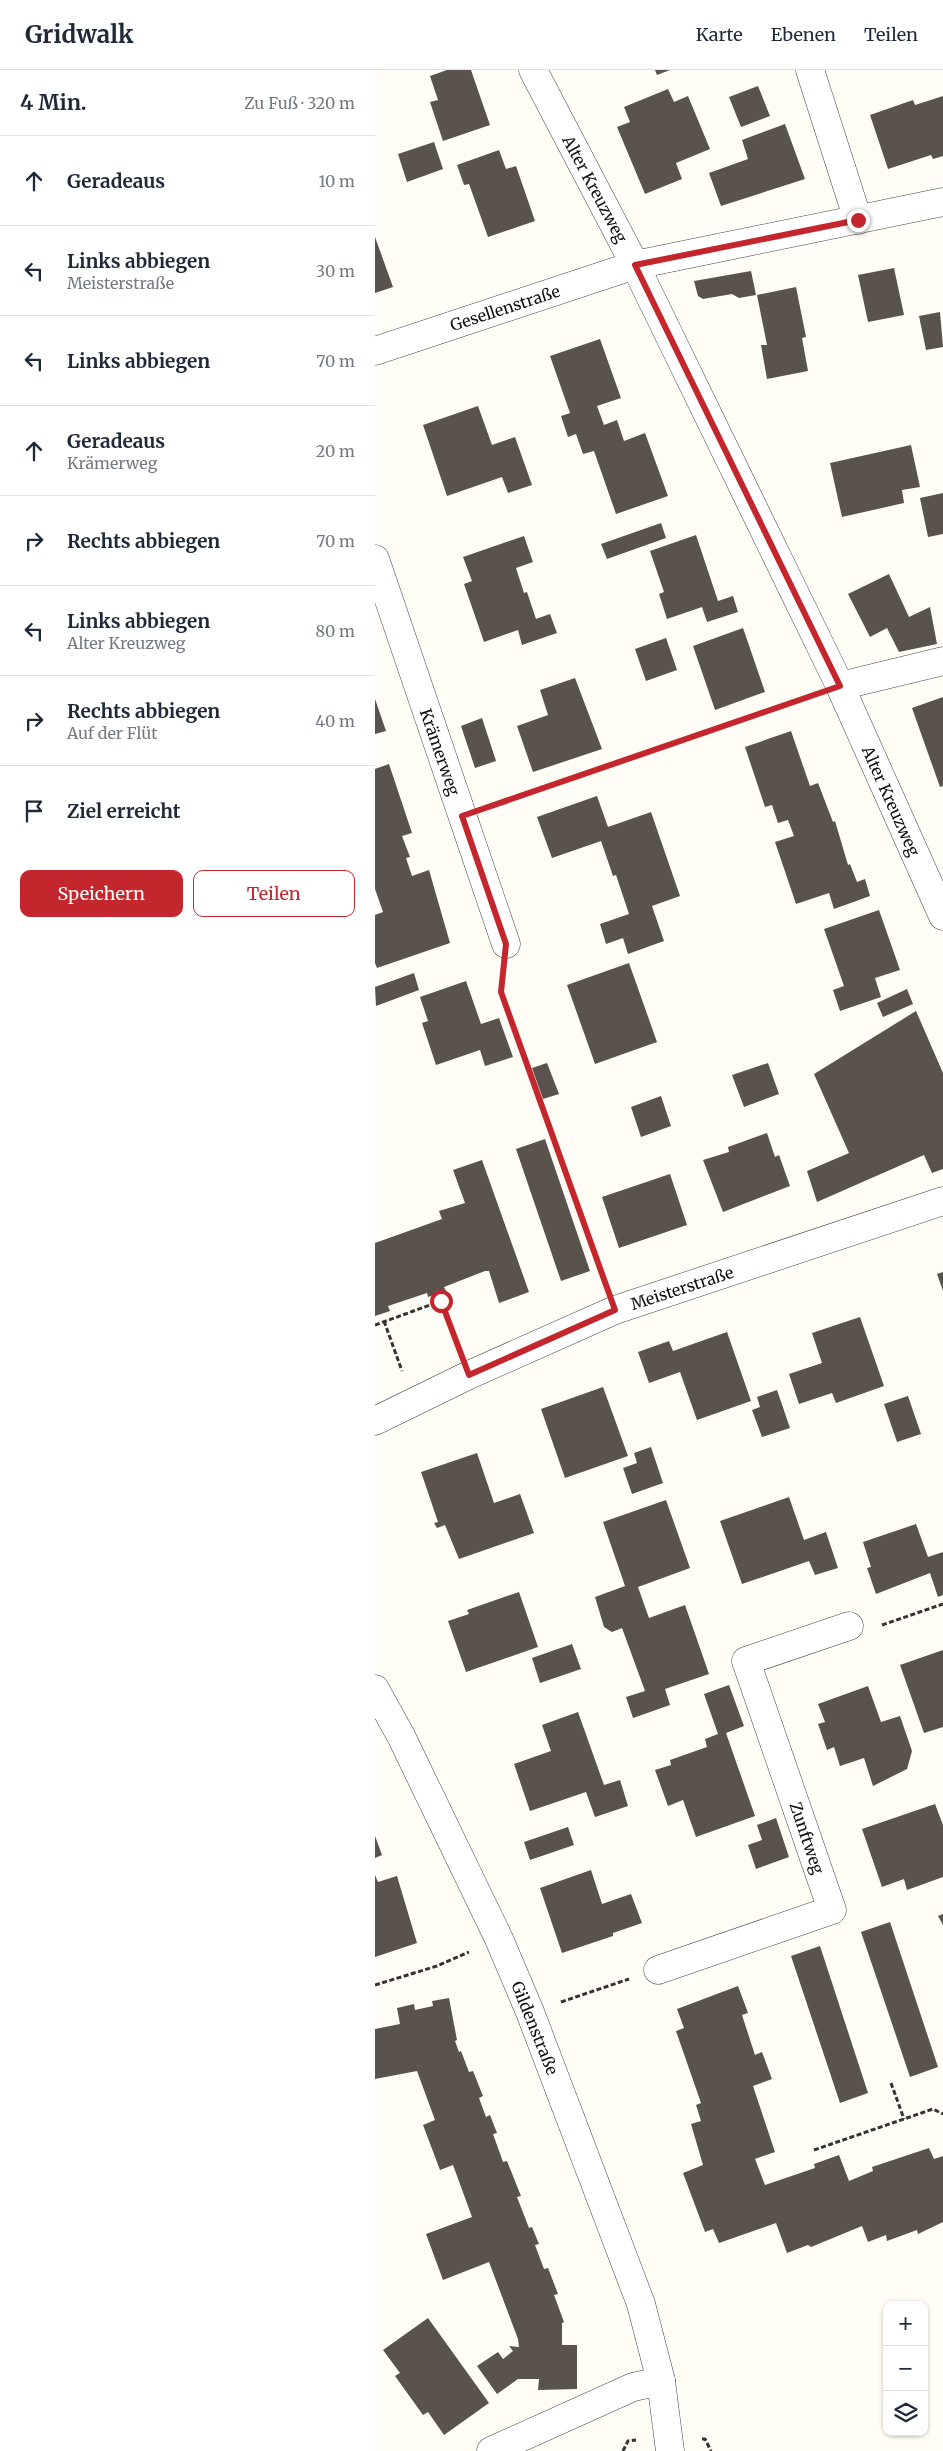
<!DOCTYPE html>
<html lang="de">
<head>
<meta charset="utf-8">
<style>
	body { margin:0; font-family:Merriweather,serif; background:#f6f6f7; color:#1f2937 }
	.controls { position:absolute; right:15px; bottom:15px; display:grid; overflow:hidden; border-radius:10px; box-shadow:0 1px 4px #0004 }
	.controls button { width:45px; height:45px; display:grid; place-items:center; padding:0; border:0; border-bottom:1px solid #e0e1e3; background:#fff; color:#1f2937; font:25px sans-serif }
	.stop { position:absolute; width:15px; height:15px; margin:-11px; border:4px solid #c4262e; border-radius:50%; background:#fff }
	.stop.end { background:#c4262e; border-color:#fff; box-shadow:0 1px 5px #0008 }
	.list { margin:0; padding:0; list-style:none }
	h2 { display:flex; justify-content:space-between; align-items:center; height:65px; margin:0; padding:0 20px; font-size:21px }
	h2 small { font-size:16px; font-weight:400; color:#747a83 }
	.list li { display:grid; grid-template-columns:32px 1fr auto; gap:15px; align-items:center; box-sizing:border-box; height:90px; padding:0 20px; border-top:1px solid #e0e1e3 }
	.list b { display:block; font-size:19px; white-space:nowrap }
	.list p { margin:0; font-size:16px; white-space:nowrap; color:#747a83 }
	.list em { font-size:16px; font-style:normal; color:#747a83 }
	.actions { display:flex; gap:10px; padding:15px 20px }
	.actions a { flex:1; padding:11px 0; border:1px solid #c4262e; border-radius:10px; text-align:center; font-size:18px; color:#c4262e }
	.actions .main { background:#c4262e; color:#fff }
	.icon { flex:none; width:28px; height:28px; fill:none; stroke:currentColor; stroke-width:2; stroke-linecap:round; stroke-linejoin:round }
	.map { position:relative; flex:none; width:568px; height:2381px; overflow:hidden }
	header { display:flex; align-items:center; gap:30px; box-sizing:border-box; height:70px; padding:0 25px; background:#fff; border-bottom:1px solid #e0e1e3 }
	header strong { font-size:24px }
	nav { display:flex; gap:28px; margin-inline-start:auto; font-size:18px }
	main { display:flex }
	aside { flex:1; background:#fff }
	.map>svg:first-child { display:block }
</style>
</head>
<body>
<header>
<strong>Gridwalk</strong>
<nav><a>Karte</a><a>Ebenen</a><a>Teilen</a></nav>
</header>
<main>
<aside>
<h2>4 Min.<small>Zu Fuß · 320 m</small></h2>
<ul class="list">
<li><svg class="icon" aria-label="ahead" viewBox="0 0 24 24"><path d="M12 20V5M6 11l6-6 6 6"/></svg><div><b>Geradeaus</b></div><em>10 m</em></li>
<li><svg class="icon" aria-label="left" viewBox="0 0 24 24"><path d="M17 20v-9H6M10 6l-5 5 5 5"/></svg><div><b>Links abbiegen</b><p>Meisterstraße</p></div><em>30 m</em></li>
<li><svg class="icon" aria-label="left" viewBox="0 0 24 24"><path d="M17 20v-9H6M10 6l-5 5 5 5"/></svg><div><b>Links abbiegen</b></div><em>70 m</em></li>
<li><svg class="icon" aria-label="ahead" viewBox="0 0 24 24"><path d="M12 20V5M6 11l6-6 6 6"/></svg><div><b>Geradeaus</b><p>Krämerweg</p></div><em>20 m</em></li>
<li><svg class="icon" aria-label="right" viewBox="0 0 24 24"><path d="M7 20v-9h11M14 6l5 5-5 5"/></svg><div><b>Rechts abbiegen</b></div><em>70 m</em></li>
<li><svg class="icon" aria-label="left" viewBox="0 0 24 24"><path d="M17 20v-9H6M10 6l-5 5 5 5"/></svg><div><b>Links abbiegen</b><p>Alter Kreuzweg</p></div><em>80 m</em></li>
<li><svg class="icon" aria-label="right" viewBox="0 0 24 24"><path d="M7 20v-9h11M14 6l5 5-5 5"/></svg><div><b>Rechts abbiegen</b><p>Auf der Flüt</p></div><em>40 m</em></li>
<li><svg class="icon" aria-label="arrive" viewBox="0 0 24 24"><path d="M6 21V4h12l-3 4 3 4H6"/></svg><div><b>Ziel erreicht</b></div></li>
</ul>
<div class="actions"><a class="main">Speichern</a><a>Teilen</a></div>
</aside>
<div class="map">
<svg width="568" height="2381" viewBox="0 0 568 2381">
	<rect width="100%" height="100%" fill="#fffdf5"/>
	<g fill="#5a524d">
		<polygon points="72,0 96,0 115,55 68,71 55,32 63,30 55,6"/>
		<polygon points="280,0 295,0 282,5"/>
		<polygon points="383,16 395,46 366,57 354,27"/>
		<polygon points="293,19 299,32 313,26 335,79 301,93 307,109 270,124 242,57 255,52 249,37"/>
		<polygon points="568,26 568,86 558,89 556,85 513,99 495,45 538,30 540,35"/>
		<polygon points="410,54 430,109 346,136 334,103 373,89 367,70"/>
		<polygon points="59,72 68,99 32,112 23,84"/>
		<polygon points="124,80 131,99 141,96 160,151 113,167 94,114 89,115 82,95"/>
		<polygon points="0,167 18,217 0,223"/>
		<polygon points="519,198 529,245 493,252 483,205"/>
		<polygon points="376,201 381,225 364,228 357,224 328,229 323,226 319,211"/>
		<polygon points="421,217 431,267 427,268 433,301 392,309 386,275 392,275 382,225"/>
		<polygon points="565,242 568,277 551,280 544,246"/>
		<polygon points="225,269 246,328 222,336 229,355 242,350 249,371 270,363 293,426 241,444 219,381 208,384 201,364 193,367 186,346 195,343 175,286"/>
		<polygon points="103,336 117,375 140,367 157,415 133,423 127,407 72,426 48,355"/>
		<polygon points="536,375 545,417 527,420 529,433 467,447 455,393"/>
		<polygon points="568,423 568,464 553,467 545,428"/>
		<polygon points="286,453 291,468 232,489 226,474"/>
		<polygon points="321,465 343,531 358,526 363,542 332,552 327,537 292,549 284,524 289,522 275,481"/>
		<polygon points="149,466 158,492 141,498 149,523 152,522 161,549 175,544 182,563 147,575 143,560 109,572 89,514 97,511 88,487"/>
		<polygon points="514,504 534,547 555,537 562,574 524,582 512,558 495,567 473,524"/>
		<polygon points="368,558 390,622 340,640 318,576"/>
		<polygon points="291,568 302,600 271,611 260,579"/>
		<polygon points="200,608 227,679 158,702 142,656 173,645 165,620"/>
		<polygon points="568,627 568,716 565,717 537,638"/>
		<polygon points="0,629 11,661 0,664"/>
		<polygon points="107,648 121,691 100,698 86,656"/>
		<polygon points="416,661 435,716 443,713 458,752 460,751 473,795 475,794 482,812 490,809 495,826 459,839 454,823 421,834 400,772 419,766 413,750 403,753 397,735 390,737 370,677"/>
		<polygon points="14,694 37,763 27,766 35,787 31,788 37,806 54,800 75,873 2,898 0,893 0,845 8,842 0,819 0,699"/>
		<polygon points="222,726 233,757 276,742 305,826 277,836 289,871 253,884 248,868 231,874 225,854 254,844 241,805 238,806 226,771 177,788 162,747"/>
		<polygon points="504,840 525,900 500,908 506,927 465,941 458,920 469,916 449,859"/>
		<polygon points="254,893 282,972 220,994 192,915"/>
		<polygon points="39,903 44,920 1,936 0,917"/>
		<polygon points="91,911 106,954 124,948 138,987 110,996 105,980 61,995 47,953 53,951 45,927"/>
		<polygon points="532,919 538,934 508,947 502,933"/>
		<polygon points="541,941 568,1003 568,1099 557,1103 549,1085 442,1132 432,1101 474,1083 439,1004"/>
		<polygon points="172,993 184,1024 168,1029 157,998"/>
		<polygon points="393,993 404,1024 369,1037 357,1005"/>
		<polygon points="286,1026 296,1056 266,1067 256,1037"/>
		<polygon points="392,1063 400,1087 404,1085 415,1116 348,1142 328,1090 354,1082 353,1077"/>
		<polygon points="170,1069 215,1201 186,1211 141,1079"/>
		<polygon points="107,1090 154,1222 124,1233 114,1201 110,1201 69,1217 71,1221 53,1227 52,1223 13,1236 15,1241 0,1246 0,1173 67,1149 64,1141 90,1133 78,1100"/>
		<polygon points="295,1104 312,1155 244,1178 227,1127"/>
		<polygon points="568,1202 568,1221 562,1204"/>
		<polygon points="485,1247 509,1316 461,1333 457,1323 424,1334 414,1304 447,1293 437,1263"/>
		<polygon points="352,1262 376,1331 322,1350 305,1302 274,1313 263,1282 294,1271 298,1281"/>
		<polygon points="228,1317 253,1386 190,1408 166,1339"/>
		<polygon points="402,1320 415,1358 387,1367 377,1340 385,1337 382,1327"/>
		<polygon points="533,1326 546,1364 522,1372 509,1334"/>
		<polygon points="276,1377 288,1413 257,1424 248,1398 262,1393 259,1383"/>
		<polygon points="102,1383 119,1433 145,1424 159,1463 84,1489 70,1455 62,1458 59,1453 63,1452 46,1402"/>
		<polygon points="414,1427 429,1470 451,1462 463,1498 440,1505 434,1491 367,1514 345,1451"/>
		<polygon points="291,1430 315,1498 263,1517 274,1548 310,1535 334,1604 290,1619 295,1635 258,1648 251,1627 270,1621 247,1558 237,1562 229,1557 220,1527 250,1516 228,1452"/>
		<polygon points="541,1454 553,1487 568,1482 568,1525 563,1527 555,1503 501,1524 492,1498 496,1497 488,1472"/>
		<polygon points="144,1522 163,1577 91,1602 73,1551 94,1544 92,1540"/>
		<polygon points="197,1574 206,1599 165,1613 157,1588"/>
		<polygon points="568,1580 568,1657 549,1663 525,1595"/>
		<polygon points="354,1615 369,1656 351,1663 380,1746 321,1767 308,1730 293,1736 280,1700 296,1695 295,1690 332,1677 330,1669 343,1664 329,1624"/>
		<polygon points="493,1616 506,1652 525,1646 537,1681 532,1699 498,1716 489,1688 465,1696 459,1677 452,1680 443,1654 450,1652 443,1634"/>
		<polygon points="203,1642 229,1715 245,1710 253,1736 220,1747 211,1722 155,1741 139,1694 176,1681 167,1655"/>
		<polygon points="560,1734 568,1755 568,1807 532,1820 529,1809 507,1817 487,1759"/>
		<polygon points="401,1748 414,1787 381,1799 373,1775 387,1770 382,1755"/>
		<polygon points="193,1757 199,1775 155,1790 149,1772"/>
		<polygon points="0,1766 7,1785 0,1788"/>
		<polygon points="216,1800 227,1834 256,1824 267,1853 238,1863 238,1866 187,1883 165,1818"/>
		<polygon points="0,1805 3,1812 22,1806 42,1873 0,1887"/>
		<polygon points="568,1844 568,1855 563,1846"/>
		<polygon points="515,1852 563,1997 535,2007 486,1862"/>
		<polygon points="445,1876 493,2023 465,2033 416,1886"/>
		<polygon points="363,1916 373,1943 367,1945 380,1985 387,1982 397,2009 378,2016 400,2082 380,2089 390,2115 440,2098 439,2094 464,2085 474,2111 498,2101 497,2097 554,2078 559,2089 568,2086 568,2152 543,2164 542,2160 512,2171 511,2165 493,2172 487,2156 436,2177 433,2175 412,2183 401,2153 344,2173 338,2159 330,2162 308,2103 328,2095 316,2054 326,2051 321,2035 326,2033 301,1961 309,1958 302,1939"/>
		<polygon points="74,1928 82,1970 80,1971 84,1982 86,1981 94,2002 98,2001 108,2026 104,2028 111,2047 115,2045 122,2063 118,2064 128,2092 132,2091 146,2126 142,2127 154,2158 157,2157 164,2174 160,2175 169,2199 173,2198 183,2224 179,2225 189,2252 187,2253 187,2275 202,2275 202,2319 163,2320 164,2309 143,2309 122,2324 102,2296 123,2282 128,2289 138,2281 134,2276 144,2277 143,2269 114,2192 68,2210 51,2164 97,2147 78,2095 65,2100 48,2055 60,2050 42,2001 0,2009 0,1959 25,1954 22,1938 39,1934 40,1940 58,1936 57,1931"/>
		<polygon points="53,2248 114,2333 69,2365 53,2342 48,2345 20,2306 25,2303 8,2280"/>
	</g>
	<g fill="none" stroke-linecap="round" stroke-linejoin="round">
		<defs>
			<g id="minor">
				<polyline points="158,0 260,195 465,616 568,846"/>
				<polyline points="435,0 483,150"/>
				<polyline points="0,281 260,195 568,132"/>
				<polyline points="0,489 131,874"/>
				<polyline points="465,616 568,591"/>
				<polyline points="0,1351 94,1305 240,1240 568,1131"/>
				<polyline points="0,1619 26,1666 124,1869 155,1942 266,2234 286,2311 295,2381"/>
				<polyline points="283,1900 457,1840 371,1591 474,1556"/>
				<polyline points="116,2381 258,2317 286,2311"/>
			</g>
		</defs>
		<use href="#minor" stroke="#444" stroke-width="29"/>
		<g stroke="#333" stroke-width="3" stroke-dasharray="5 2.5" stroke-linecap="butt">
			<polyline points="118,735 434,626"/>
			<polyline points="128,906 126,922 229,1209"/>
			<polyline points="9,1251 27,1301"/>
			<polyline points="0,1255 66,1231 82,1274"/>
			<polyline points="507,1555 568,1534"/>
			<polyline points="0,1915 62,1896 94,1882"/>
			<polyline points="186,1932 254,1909"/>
			<polyline points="516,2013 529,2049"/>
			<polyline points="439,2080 558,2039 568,2044"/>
			<polyline points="327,2369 330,2369 336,2381"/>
			<polyline points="248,2381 253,2371 261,2370"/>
		</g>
		<use href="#minor" stroke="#fff" stroke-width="28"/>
	</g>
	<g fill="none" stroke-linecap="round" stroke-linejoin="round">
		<polyline stroke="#c4262e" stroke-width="6" points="66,1231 94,1305 240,1240 126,922 131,874 87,746 465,616 260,195 483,150"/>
	</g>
	<g text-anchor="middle" stroke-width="5" stroke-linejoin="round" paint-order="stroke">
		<g font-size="16" fill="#111" stroke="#fff">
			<text transform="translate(220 119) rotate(62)" y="6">Alter Kreuzweg</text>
			<text transform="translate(130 238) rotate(-18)" y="6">Gesellenstraße</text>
			<text transform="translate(65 682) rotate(71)" y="6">Krämerweg</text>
			<text transform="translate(516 731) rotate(66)" y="6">Alter Kreuzweg</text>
			<text transform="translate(307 1218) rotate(-18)" y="6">Meisterstraße</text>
			<text transform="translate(432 1768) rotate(71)" y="6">Zunftweg</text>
			<text transform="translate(160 1958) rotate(68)" y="6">Gildenstraße</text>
		</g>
	</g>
</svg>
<div class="controls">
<button>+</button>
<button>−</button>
<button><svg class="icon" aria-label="layers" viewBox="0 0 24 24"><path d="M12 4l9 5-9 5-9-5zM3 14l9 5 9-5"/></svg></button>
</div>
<div class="stop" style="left:66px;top:1231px"></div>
<div class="stop end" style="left:483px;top:150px"></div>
</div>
</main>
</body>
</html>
